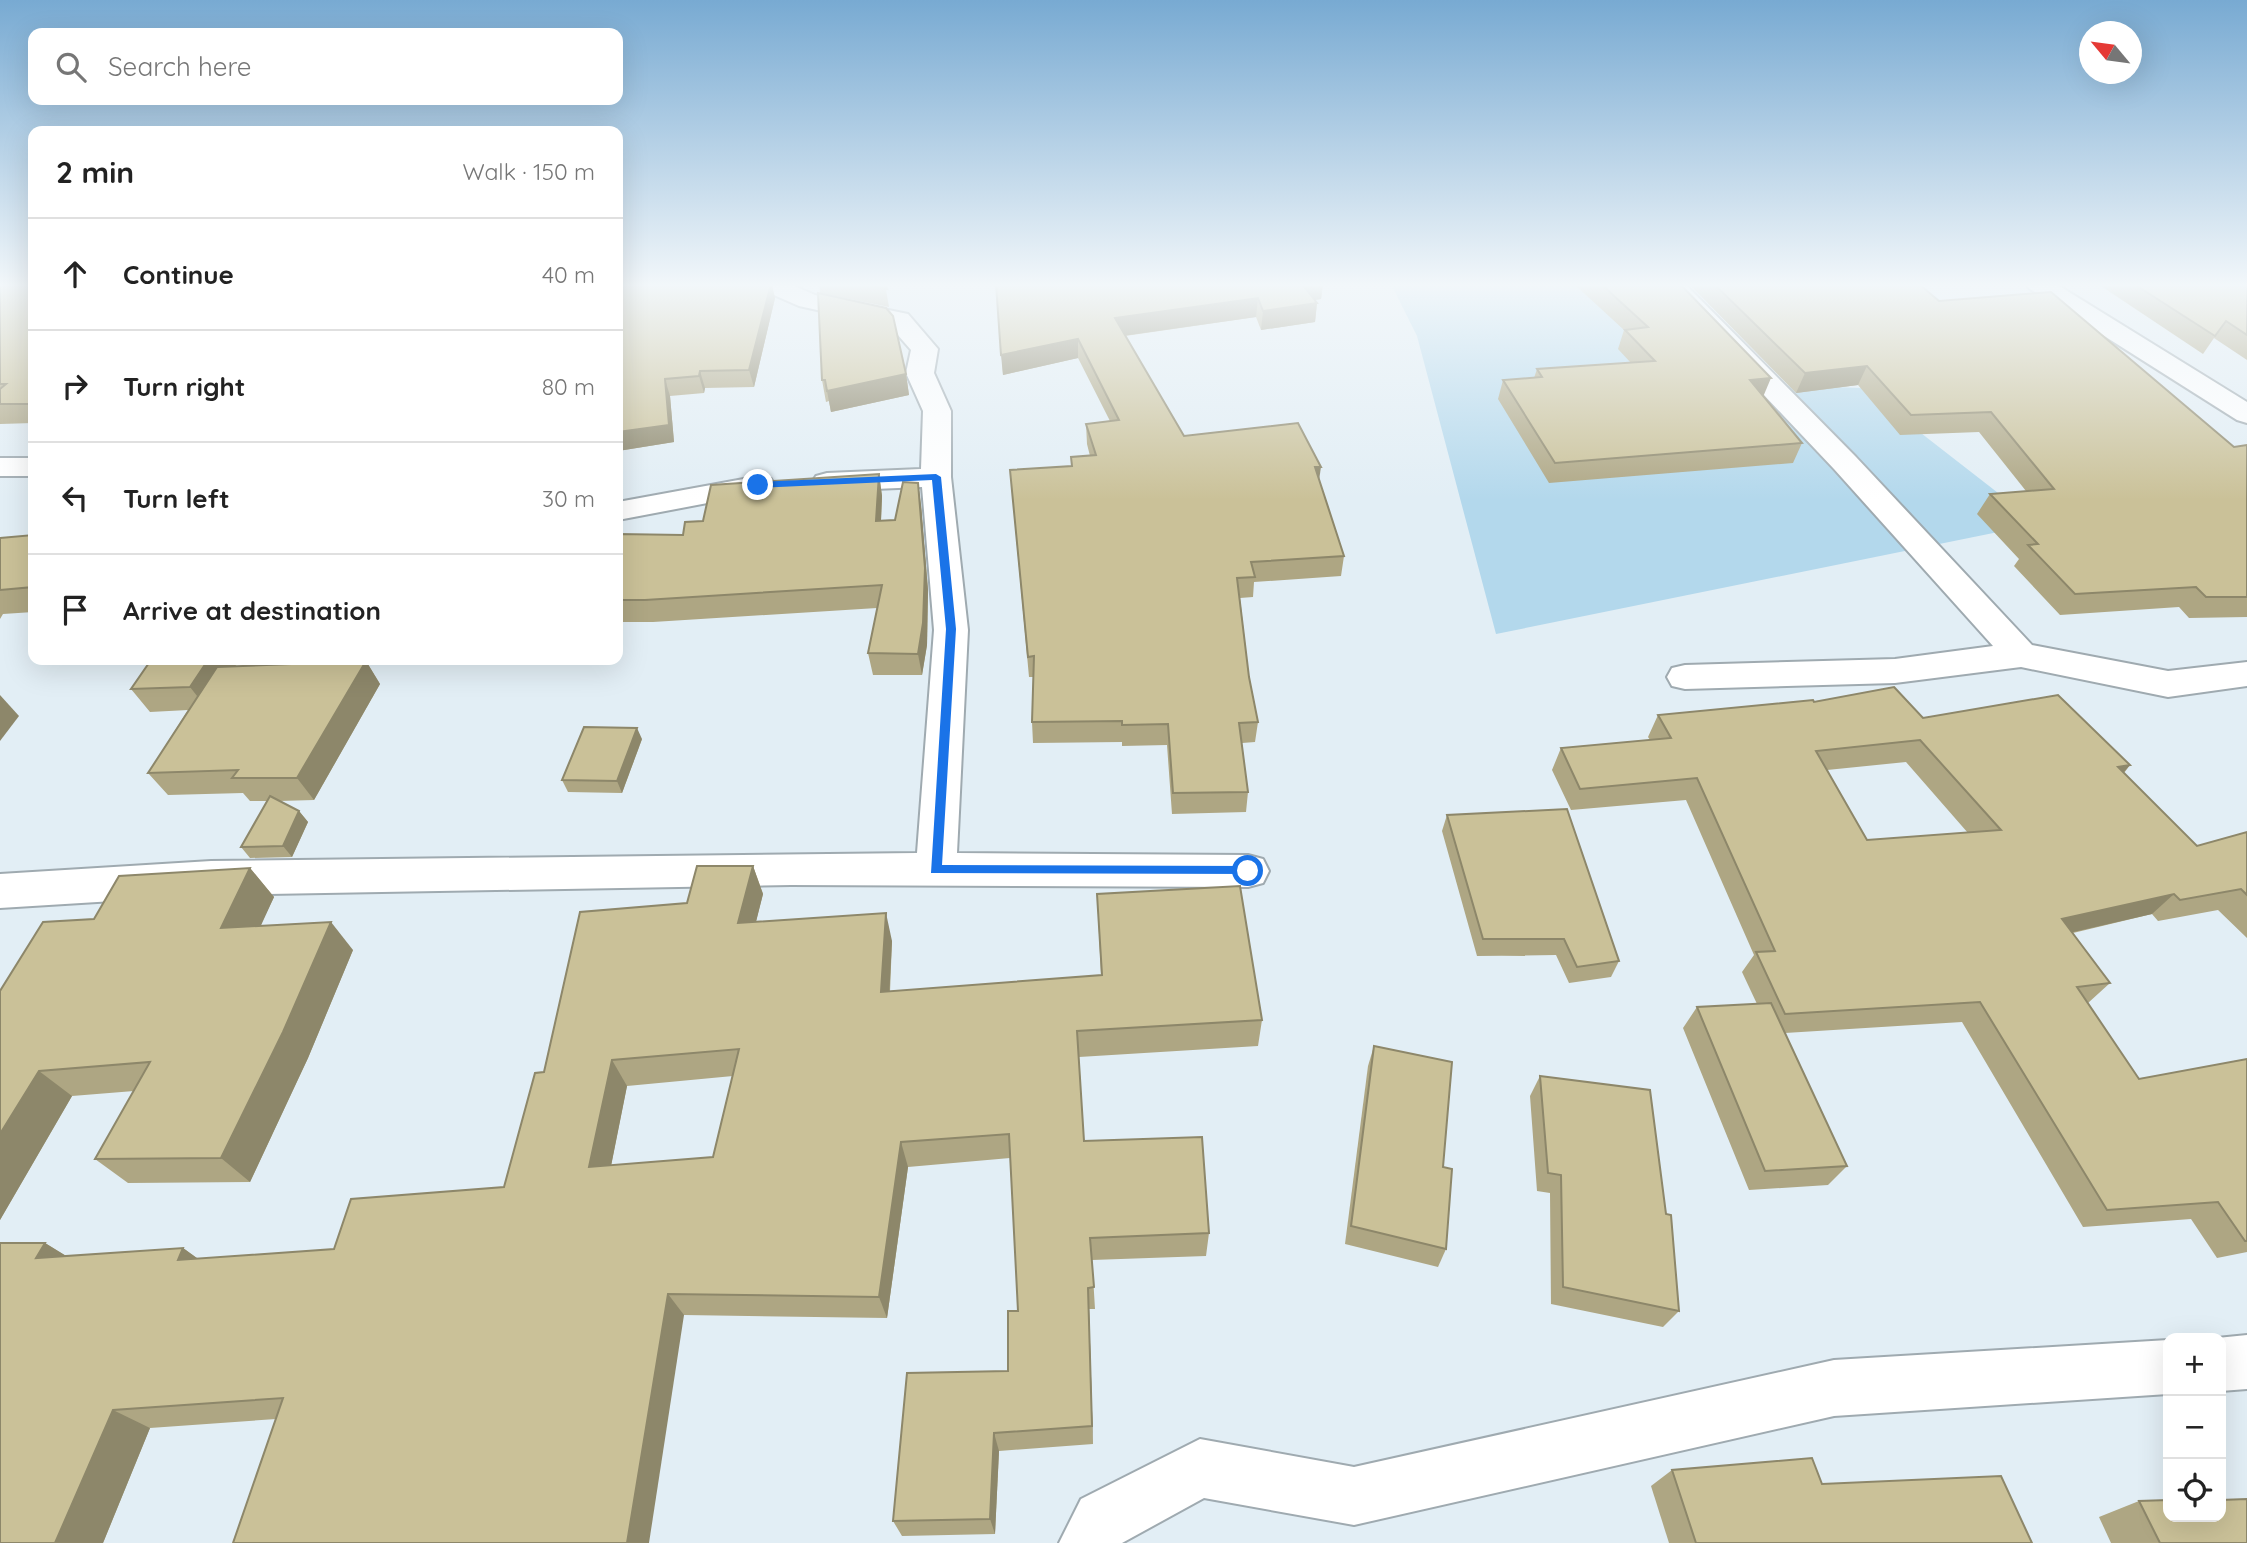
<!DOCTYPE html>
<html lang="en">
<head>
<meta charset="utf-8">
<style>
	body { margin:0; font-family:Quicksand,sans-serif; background:#f6f6f6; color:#222 }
	.controls { position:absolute; right:21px; bottom:21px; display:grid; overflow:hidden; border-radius:14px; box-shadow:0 7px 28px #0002 }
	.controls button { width:63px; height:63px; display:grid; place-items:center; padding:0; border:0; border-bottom:2px solid #e0e0e0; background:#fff; color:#222; font:35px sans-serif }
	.compass { position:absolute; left:2079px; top:21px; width:63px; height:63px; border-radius:50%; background:#fff; box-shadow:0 7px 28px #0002; rotate:299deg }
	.stop { position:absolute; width:21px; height:21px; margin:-16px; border:5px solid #1a73e8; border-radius:50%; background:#fff }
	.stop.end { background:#1a73e8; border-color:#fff; box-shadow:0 2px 7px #0008 }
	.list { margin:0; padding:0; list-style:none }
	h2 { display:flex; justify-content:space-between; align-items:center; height:91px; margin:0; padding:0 28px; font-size:30px }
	h2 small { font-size:23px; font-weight:400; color:#767676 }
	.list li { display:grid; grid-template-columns:46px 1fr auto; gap:21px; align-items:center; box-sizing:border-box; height:112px; padding:0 28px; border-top:2px solid #e0e0e0 }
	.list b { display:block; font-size:26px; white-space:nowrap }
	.list em { font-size:23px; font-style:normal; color:#767676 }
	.icon { flex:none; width:38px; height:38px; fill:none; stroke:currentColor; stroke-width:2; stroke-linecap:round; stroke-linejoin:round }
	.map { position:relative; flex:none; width:2247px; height:1543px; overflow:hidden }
	.search { position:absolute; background:#fff; box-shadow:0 7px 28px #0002; left:28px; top:28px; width:595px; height:77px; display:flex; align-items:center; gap:18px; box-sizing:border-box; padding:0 24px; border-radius:14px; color:#767676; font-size:26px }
	.panel { position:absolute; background:#fff; box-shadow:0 7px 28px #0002; left:28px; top:126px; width:595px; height:539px; border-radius:14px }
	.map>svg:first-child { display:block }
</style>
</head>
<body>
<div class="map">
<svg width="2247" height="1543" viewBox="0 0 2247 1543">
	<rect width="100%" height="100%" fill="#e2eef5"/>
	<polygon fill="#b3d8ec" points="1391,284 1627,284 1654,381 1863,388 2038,524 1496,634 1417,336"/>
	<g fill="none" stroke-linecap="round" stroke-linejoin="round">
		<defs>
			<g id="street">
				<polygon points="757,284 790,284 815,295 908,314 938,349 934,373 951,411 951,477 968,630 957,853 1248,855 1263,859 1269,871 1263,883 1248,887 791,885 211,895 0,908 0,874 211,861 917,853 934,630 922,487 827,491 816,488 812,482 816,476 827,473 921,469 923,411 906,373 911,350 890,326 799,306 760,289"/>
				<polygon points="1659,284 1685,284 1856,457 2032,645 2168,671 2247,662 2247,686 2168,697 2021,667 1895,683 1685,689 1672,686 1667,677 1672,668 1685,665 1895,659 1993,646 1834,469"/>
				<polygon points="2026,284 2056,284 2247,402 2247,423 2237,420 2030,289"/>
				<rect x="0" y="458" width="33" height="18"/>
				<polygon points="760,476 771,479 775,485 771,491 618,520 618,502"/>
				<polygon points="2247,1335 2247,1389 2221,1391 2221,1338 2217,1338"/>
				<polygon points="2168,1340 2168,1394 1834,1416 1354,1525 1204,1498 1122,1543 1059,1543 1081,1499 1200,1439 1354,1467 1834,1360"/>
			</g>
		</defs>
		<use href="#street" stroke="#9faab0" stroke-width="4"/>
		<use href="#street" fill="#fff" fill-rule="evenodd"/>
	</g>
	<g fill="#aea683" fill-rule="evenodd">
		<polygon points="0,284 33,284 33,423 0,424"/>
		<polygon points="618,284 772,284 775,298 754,387 705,388 704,393 670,396 674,442 618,451"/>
		<polygon points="819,284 885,284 889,307 820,293"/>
		<polygon points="994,284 1323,284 1321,299 1315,300 1317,303 1315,322 1261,330 1256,317 1125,336 1184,436 1319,479 1344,556 1341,576 1254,582 1253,597 1240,598 1249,677 1258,722 1255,742 1242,743 1248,792 1246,812 1172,814 1167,745 1122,746 1122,742 1033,743 1032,722 1033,677 1029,677 1010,470 1071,466 1071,457 1090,456 1087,444 1086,424 1110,421 1078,358 1003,375 997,288"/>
		<polygon points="1574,284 1680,284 1763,396 1802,443 1793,463 1549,483 1498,399 1503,380 1534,378 1537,369 1631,363 1618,349 1624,330"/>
		<polygon points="1689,284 1919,284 1939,301 2234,447 2247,445 2247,617 2189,618 2179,607 2060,615 2014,566 2019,559 1977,514 1990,494 2026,491 1979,432 1900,435 1858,385 1796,393"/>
		<polygon points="2098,284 2247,284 2247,360 2214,338 2203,354"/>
		<polygon points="906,374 909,395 831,412 829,401 826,402 822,380"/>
		<polygon points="879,474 882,496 881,521 895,520 921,505 928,590 927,645 922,675 873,675 868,653 877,608 653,622 618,622 618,534 683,535 703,521"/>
		<polygon points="33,535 33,612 3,614 0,619 0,538"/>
		<polygon points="151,660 239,660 236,666 366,661 380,684 314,800 279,801 299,811 308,822 292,857 250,858 241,847 267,801 250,801 243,793 168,795 148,773 188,710 150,712 131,689"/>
		<path d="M 1814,702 L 1923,718 L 2130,765 L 2124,773 L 2197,846 L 2247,832 L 2247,938 L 2218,910 L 2158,921 L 2152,914 L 2073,933 L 2110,983 L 2088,1003 L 2139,1079 L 2247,1059 L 2247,1252 L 2217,1258 L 2191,1219 L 2083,1227 L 1962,1022 L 1785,1033 L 1847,1166 L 1828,1185 L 1749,1190 L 1683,1028 L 1697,1007 L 1757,1004 L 1742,972 L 1754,955 L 1686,800 L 1571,810 L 1552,770 L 1561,748 L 1650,740 L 1648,737 L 1658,715 ZM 1906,762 L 1968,833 L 1867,840 L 1827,770 Z"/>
		<polygon points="642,739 622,793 568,792 562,780"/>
		<polygon points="1447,815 1619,961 1611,977 1569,983 1556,955 1477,956 1442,831"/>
		<path d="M 753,866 L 763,894 L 756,921 L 892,941 L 890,992 L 1101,975 L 1097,894 L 1262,1020 L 1258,1046 L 1079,1057 L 1084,1141 L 1209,1233 L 1206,1256 L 1092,1260 L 1095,1309 L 1089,1309 L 1093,1444 L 999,1451 L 995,1534 L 902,1536 L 893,1521 L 1008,1371 L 1018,1311 L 1010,1158 L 908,1167 L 887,1318 L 684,1315 L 276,1419 L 150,1428 L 103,1543 L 0,1543 L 45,1243 L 66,1256 L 183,1248 L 198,1259 L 334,1249 L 504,1187 L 544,1072 L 687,903 ZM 733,1076 L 713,1157 L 611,1166 L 627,1086 Z"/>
		<polygon points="250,868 274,897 260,926 353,950 308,1058 250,1182 128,1183 95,1159 134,1091 72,1096 0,1220 0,991 94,919"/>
		<polygon points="1374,1046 1446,1249 1438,1267 1345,1244 1368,1066"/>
		<polygon points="1540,1076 1679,1311 1663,1327 1551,1304 1550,1193 1537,1191 1530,1096"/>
		<polygon points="1672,1470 1822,1484 2032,1543 1669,1543 1651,1486"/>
		<polygon points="2139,1501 2247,1543 2111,1543 2099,1517"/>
	</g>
	<g fill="#8d876a">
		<polygon points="771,284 775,298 754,387 749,370"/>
		<polygon points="1302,284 1323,284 1321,299 1300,302"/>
		<polygon points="1258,298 1256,317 1115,337 1115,318"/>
		<polygon points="1317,303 1315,322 1261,330 1263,311"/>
		<polygon points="1078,339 1078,358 1003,375 1001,355"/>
		<polygon points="1867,366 1858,385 1796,393 1805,373"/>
		<polygon points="700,371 705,388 704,393 699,376"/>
		<polygon points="906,374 909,395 831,412 827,391"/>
		<polygon points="1771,378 1763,397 1750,380"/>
		<polygon points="665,379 670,396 674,442 618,451 618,432"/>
		<polygon points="1315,467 1321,467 1318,487"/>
		<polygon points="879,474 882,496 880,543 876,521"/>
		<polygon points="918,483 921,505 928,590 927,645 922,675 918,654"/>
		<polygon points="208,660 239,660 208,710 190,687"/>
		<polygon points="366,661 380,684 314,800 297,778"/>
		<polygon points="0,695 19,716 0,741"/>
		<polygon points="637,728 642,739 622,793 617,781"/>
		<polygon points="2130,765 2111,787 2118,767"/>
		<polygon points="299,811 308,822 292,857 283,846"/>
		<polygon points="753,866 763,894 749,950 738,923"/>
		<polygon points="250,868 274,897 247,956 221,928"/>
		<polygon points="2174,894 2152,914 2043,939 2062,919"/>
		<polygon points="886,913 892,941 888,1019 881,992"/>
		<polygon points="331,922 353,950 308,1058 250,1182 221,1158"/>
		<polygon points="612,1060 627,1086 606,1191 589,1167"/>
		<polygon points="39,1071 72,1096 0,1220 0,1134"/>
		<polygon points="901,1142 908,1167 887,1318 879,1297"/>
		<polygon points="45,1243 81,1265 36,1258"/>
		<polygon points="183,1248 215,1271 178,1260"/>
		<polygon points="1088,1288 1089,1309 1093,1444 1092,1426"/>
		<polygon points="668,1294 684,1315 649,1543 627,1543"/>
		<polygon points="113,1410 150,1428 103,1543 55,1543"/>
		<polygon points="994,1433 999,1451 995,1534 990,1519"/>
	</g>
	<g fill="#cac198" stroke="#8d876a" stroke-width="2" fill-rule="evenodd">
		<polygon points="0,284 33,284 33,404 0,404 0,389 6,384 0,384"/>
		<polygon points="618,284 771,284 749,370 700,371 699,376 665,379 669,425 618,432"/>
		<polygon points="863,284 885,284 887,289"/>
		<polygon points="996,284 1302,284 1317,303 1263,311 1258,298 1115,318 1184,436 1298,423 1321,467 1315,467 1344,556 1251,562 1255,577 1237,578 1249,677 1258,722 1239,723 1248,792 1173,793 1168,724 1122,725 1122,721 1032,722 1034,656 1028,657 1010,470 1072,466 1071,457 1096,455 1086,424 1119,420 1078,339 1001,355"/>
		<polygon points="1601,284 1680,284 1771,378 1750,380 1802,443 1555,463 1503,380 1542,377 1537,369 1655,361 1625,330 1648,327"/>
		<polygon points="1714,284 1919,284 1939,301 2051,292 2234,447 2247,445 2247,597 2206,597 2196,587 2075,594 2028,545 2038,544 1990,494 2054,489 1991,412 1911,415 1867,366 1805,373"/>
		<polygon points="2134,284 2247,284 2247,335 2226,321 2215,336"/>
		<polygon points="818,293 886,308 893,316 906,374 827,391 825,380 822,380"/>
		<polygon points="879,474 876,521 895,520 903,482 918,483 925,568 923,623 918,654 868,653 882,585 645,600 618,600 618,534 683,535 685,522 703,521 711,485"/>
		<polygon points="33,535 33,587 0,590 0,538"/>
		<polygon points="151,660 208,660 190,687 131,689"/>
		<polygon points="366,661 297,778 232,778 238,770 148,773 217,667"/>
		<path d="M 1894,687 L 1923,718 L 2058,695 L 2130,765 L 2118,767 L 2197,846 L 2247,832 L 2247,895 L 2241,889 L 2180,900 L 2174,894 L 2062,919 L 2110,983 L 2077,987 L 2139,1079 L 2247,1059 L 2247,1241 L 2245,1241 L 2218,1202 L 2107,1210 L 1980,1002 L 1785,1014 L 1756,952 L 1775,951 L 1697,778 L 1580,789 L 1561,748 L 1671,738 L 1658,715 L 1813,700 L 1814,702 ZM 1920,740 L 2001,830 L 1867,840 L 1816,751 Z"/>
		<polygon points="584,727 637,728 617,781 562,780"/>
		<polygon points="270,796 299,811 283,846 241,847"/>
		<polygon points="1567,809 1619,961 1577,967 1564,939 1483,939 1447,815"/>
		<path d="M 697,866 L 753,866 L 738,923 L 886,913 L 881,992 L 1102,975 L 1097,894 L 1240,886 L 1262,1020 L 1077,1031 L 1084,1141 L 1202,1137 L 1209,1233 L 1090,1238 L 1094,1287 L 1088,1288 L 1092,1426 L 994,1433 L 990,1519 L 893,1521 L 907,1373 L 1008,1371 L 1008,1311 L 1018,1311 L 1009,1134 L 901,1142 L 879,1297 L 668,1294 L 627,1543 L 233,1543 L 283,1398 L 113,1410 L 55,1543 L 0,1543 L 0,1243 L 45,1243 L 36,1258 L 183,1248 L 178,1260 L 334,1249 L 351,1199 L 504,1187 L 535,1073 L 544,1072 L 580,912 L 687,903 ZM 739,1049 L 713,1157 L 589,1167 L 612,1060 Z"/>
		<polygon points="250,868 221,928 331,922 283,1032 221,1158 95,1159 150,1062 39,1071 0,1134 0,991 43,922 94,919 119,876"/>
		<polygon points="1771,1003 1847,1166 1765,1171 1697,1007"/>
		<polygon points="1374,1046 1452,1062 1443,1167 1452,1169 1446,1249 1351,1226"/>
		<polygon points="1540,1076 1650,1090 1666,1214 1671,1215 1679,1311 1563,1287 1561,1175 1548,1173"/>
		<polygon points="1812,1458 1822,1484 2001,1476 2032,1543 1696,1543 1672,1470"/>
		<polygon points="2247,1499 2247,1543 2160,1543 2139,1501 2168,1500 2168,1517 2221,1517 2221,1500"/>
	</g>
	<linearGradient id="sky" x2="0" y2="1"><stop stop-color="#78aad2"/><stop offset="0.57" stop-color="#f2f7fa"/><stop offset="1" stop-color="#f2f7fa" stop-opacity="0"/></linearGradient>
	<rect width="2247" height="500" fill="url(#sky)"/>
	<polygon fill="#1a73e8" points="936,474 941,477 956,629 942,865 1248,866 1254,871 1252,874 931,873 946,629 932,480 758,488 753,485 758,482"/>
</svg>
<div class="controls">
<button>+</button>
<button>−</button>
<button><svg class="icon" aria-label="locate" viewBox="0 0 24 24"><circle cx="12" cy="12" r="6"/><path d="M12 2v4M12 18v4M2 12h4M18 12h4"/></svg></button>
</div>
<svg class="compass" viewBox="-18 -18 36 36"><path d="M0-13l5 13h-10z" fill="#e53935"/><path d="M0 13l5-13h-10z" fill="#767676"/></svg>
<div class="stop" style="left:1248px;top:871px"></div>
<div class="stop end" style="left:758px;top:485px"></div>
<div class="search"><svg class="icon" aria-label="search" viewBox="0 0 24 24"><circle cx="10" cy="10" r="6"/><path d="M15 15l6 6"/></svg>Search here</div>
<section class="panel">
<h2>2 min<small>Walk · 150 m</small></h2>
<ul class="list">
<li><svg class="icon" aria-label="ahead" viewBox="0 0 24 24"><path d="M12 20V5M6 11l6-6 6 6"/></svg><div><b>Continue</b></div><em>40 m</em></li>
<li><svg class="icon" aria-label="right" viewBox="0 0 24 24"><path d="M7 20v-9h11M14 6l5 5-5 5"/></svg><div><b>Turn right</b></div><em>80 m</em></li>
<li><svg class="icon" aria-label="left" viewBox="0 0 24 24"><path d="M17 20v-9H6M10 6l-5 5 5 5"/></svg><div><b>Turn left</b></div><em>30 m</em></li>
<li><svg class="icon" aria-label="arrive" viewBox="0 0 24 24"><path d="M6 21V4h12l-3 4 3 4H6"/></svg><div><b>Arrive at destination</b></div></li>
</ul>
</section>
</div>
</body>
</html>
